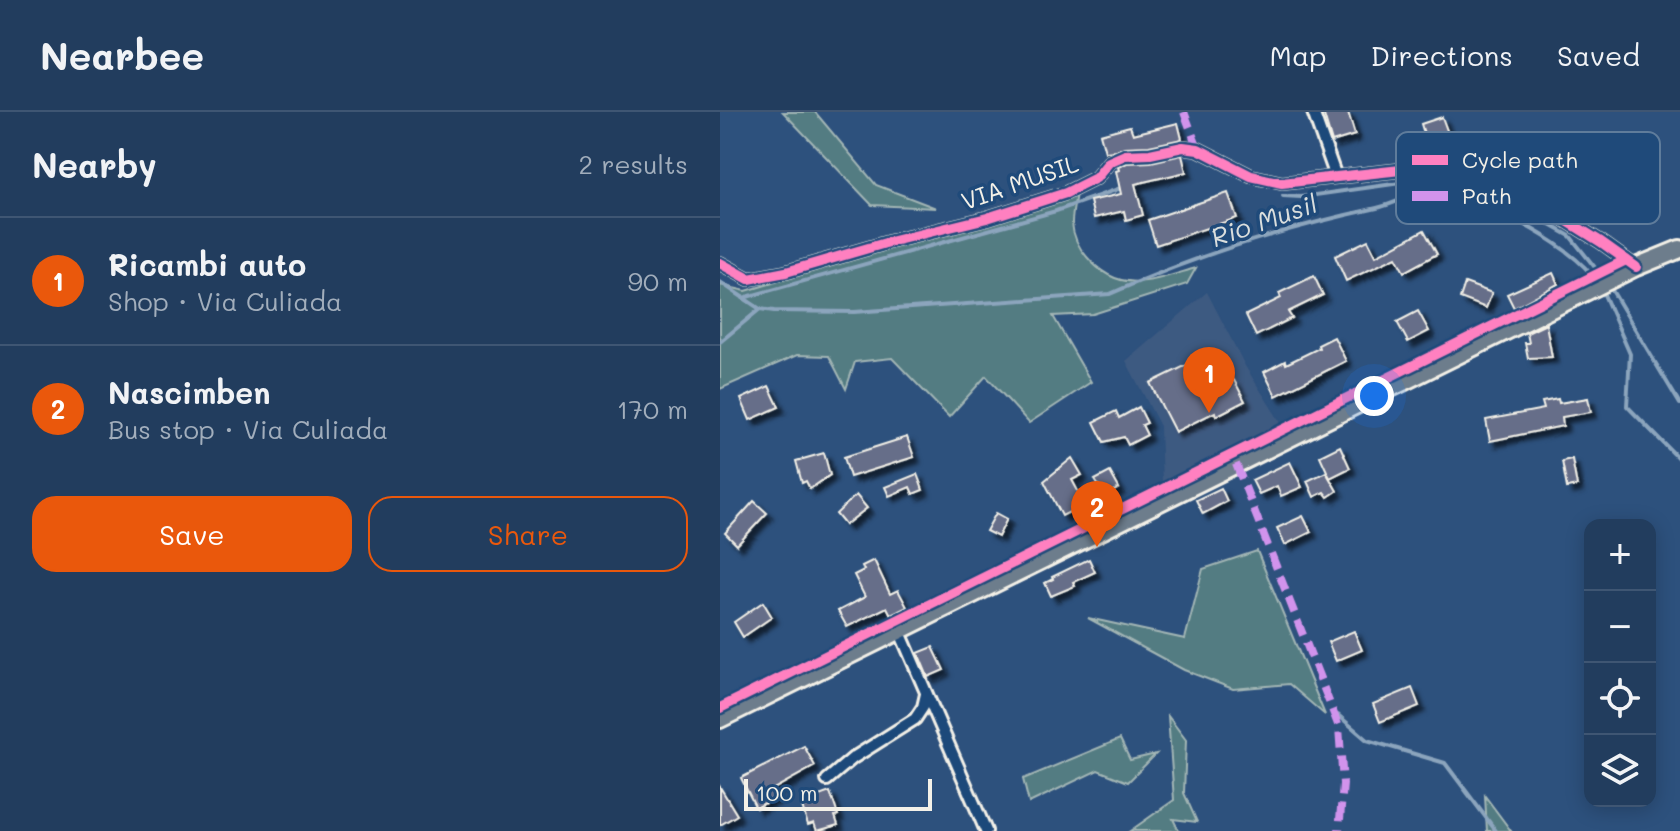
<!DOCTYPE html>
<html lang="en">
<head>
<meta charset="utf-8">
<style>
	body { margin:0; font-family:Mali,sans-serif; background:#2e4867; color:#f1f3f6 }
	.controls { position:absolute; right:24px; bottom:24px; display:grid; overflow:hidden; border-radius:16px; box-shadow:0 4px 20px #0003 }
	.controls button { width:72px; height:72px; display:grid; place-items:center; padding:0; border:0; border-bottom:2px solid #3f5673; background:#223d5e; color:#f1f3f6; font:40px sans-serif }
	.scale { position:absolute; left:24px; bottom:20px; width:188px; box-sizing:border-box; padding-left:8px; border:4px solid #f4f1e8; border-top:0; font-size:22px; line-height:28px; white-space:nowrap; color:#f4f1e8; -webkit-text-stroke:6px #1f4a7a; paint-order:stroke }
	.you { position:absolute; left:654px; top:284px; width:28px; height:28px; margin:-20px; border:6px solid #fff; border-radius:50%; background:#1a73e8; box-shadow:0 0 0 12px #1a73e833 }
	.badge { display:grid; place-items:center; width:52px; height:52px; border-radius:50%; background:#ea580c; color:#fff; font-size:26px; font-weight:700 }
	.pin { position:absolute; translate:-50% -66px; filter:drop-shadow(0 2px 4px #0008) }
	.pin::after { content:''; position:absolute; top:42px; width:28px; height:24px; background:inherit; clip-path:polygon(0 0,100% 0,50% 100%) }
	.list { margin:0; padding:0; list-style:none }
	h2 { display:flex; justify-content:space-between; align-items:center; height:104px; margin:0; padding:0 32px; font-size:34px }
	h2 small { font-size:26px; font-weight:400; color:#a2aebc }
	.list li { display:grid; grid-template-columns:52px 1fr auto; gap:24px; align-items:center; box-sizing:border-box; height:128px; padding:0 32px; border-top:2px solid #3f5673 }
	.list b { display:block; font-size:30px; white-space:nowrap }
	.list p { margin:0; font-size:26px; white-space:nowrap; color:#a2aebc }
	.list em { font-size:26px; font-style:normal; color:#a2aebc }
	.actions { display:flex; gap:16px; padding:24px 32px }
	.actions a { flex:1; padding:18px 0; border:2px solid #ea580c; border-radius:24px; text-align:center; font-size:28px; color:#ea580c }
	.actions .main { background:#ea580c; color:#fff }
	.icon { flex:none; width:44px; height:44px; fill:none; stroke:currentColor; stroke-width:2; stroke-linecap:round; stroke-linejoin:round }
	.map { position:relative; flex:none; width:960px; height:719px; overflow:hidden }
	header { display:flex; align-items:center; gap:48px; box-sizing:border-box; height:112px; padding:0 40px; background:#223d5e; border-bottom:2px solid #3f5673 }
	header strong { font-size:38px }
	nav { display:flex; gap:44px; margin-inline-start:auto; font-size:28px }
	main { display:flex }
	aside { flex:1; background:#223d5e }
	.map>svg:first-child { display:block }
</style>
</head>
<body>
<header>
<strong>Nearbee</strong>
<nav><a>Map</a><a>Directions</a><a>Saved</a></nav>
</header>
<main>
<aside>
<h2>Nearby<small>2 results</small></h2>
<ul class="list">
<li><span class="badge">1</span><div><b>Ricambi auto</b><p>Shop · Via Culiada</p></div><em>90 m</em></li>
<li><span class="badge">2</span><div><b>Nascimben</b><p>Bus stop · Via Culiada</p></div><em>170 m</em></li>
</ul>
<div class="actions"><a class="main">Save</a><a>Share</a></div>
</aside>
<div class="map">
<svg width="960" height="719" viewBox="0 0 960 719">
	<defs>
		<filter id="shadow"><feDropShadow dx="5.5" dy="5.5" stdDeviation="2" flood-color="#0009"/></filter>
	</defs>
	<rect width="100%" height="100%" fill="#2d517d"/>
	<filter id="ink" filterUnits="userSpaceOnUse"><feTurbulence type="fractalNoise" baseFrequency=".0125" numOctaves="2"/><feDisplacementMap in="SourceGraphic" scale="16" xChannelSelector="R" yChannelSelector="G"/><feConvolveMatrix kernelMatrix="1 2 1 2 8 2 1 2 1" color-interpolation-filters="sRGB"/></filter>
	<g filter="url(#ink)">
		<polygon fill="#3e5a81" points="487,180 525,254 561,311 442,371 440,314 406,249"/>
		<g fill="#527b82" stroke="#a3b6b5" stroke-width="2">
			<polygon points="63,0 95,0 156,73 216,96 152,93"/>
			<path d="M 356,80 C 355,90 352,101 352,111 C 353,124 359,136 367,145 C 400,184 434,168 476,156 L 467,172 L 373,202 L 333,204 L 371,270 L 309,311 L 266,264 L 229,305 L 172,246 L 135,250 L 126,277 L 109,244 L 77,243 L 0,277 L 0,173 L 26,179 Z"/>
			<polygon points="537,439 605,603 569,572 513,577 464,558 368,506 465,527 483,457"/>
			<polygon points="448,604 466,628 464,681 477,710 453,707 459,719 410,719 454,688"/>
			<polygon points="400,627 410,648 436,642 408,670 378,658 309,691 303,667"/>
			<polygon points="765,684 791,719 767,719"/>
		</g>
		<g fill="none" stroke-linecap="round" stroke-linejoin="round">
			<g stroke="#8ca5bd" stroke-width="4">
				<polyline points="563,84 581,85 709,67 741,71 790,90 850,124 885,168"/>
				<path d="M 0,170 L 40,197 L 54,199 L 134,200 L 390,182 C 476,143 565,116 657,96 C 672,93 688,83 703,82 C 751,78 852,131 877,170"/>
				<polyline points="890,175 960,292"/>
				<polyline points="882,178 910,242 907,294 960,348"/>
				<polyline points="23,186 336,99 401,76"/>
				<polyline points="0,230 40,197"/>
				<polyline points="618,603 647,628 725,651 776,719"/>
			</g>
		</g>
		<g fill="#666e89" stroke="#f4f1e8" stroke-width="2" filter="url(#shadow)">
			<polygon points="603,0 628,0 635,23 612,30"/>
			<polygon points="722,5 729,24 707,31 701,12"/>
			<polygon points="458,11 462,27 429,34 404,35 394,39 385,40 380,22 410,14 413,22"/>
			<polygon points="462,43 466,60 415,72 423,103 406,108 404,99 374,106 370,89 401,82 396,59 399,58 398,55 407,51 431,50"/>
			<polygon points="508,81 517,106 436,133 428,108"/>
			<polygon points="704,118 717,142 684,160 676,145 626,169 615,144 648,128 656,144"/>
			<polygon points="833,161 838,172 794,196 787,182"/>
			<polygon points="594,164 603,183 568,200 572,206 536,224 526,203 561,186 559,181"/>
			<polygon points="745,171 772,181 766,196 740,186"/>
			<polygon points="698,199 709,219 688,230 677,210"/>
			<polygon points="826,212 832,245 808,246 805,231 809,231 807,221"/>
			<polygon points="614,225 626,249 556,284 544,260 565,249 566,252 599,236 598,233"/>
			<polygon points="471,251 482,273 498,265 502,274 514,268 525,289 496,304 495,300 455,320 430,271"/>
			<polygon points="49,274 59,295 30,308 21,287"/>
			<polygon points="868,286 871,300 842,305 843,314 770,329 766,308 824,297 822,290 838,287 839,291"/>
			<polygon points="419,295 427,311 422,313 427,323 408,333 404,325 384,330 374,310 396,299 399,306"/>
			<polygon points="187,325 194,345 130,365 124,345"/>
			<polygon points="620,334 630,356 610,366 600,344"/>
			<polygon points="104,341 110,363 90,377 86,369 82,371 76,349"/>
			<polygon points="352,346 362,363 352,368 365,392 342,404 324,369"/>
			<polygon points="852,347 857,374 847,376 842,349"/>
			<polygon points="570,350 582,375 561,384 557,374 539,382 532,368"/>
			<polygon points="390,360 399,376 385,384 375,368"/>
			<polygon points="606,360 617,379 608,385 604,380 594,385 587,369"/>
			<polygon points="197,362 203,378 193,382 190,375 169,384 165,375"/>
			<polygon points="501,376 507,389 483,402 476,388"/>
			<polygon points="136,383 147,396 125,413 116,402"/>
			<polygon points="34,389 47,401 17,433 5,421"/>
			<polygon points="276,401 287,407 278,425 266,419"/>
			<polygon points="583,404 591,420 565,433 557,416"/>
			<polygon points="369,447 375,460 353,470 355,474 331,484 325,471 333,467 332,465"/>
			<polygon points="154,448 170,482 178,478 187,495 171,503 167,495 127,515 118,499 145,485 134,463 144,458 142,454"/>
			<polygon points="43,490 52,505 23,525 14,510"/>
			<polygon points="634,519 642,538 616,549 608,530"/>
			<polygon points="213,535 224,558 208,565 198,541"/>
			<polygon points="692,576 699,594 660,610 653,592"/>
			<polygon points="84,634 95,654 52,678 56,685 36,696 21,666"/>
			<polygon points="0,675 17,703 0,713"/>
			<polygon points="110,680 118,703 115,704 118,713 97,719 94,711 88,713 82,694 86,692 85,689"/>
		</g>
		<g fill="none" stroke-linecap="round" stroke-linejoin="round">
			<defs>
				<g id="street">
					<polyline points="593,0 616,65"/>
					<polyline points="0,151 29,167 66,160 169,130 267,106 346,81 376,66 389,50 405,43 430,42 463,35 478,37 531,64 562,71 690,57 740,57 812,87 881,130 916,155"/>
					<polyline points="180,520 266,719"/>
					<polyline points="107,668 133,646 195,607 203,595 206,582"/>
				</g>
				<polyline id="primary" points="0,607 916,155 960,137"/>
			</defs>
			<use href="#street" stroke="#f4f1e8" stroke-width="16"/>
			<use href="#primary" stroke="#f4f1e8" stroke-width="22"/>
			<use href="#street" stroke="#1f4a7a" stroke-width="10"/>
			<use href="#primary" stroke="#6d7d8c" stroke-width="16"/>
			<g stroke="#d193ec" stroke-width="8" stroke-dasharray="16 8" stroke-linecap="butt">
				<polyline points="464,0 478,37"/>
				<polyline points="516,352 619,615 623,672 619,719"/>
			</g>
			<defs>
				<g id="cycleway">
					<polyline points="0,151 29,167 66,160 169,130 267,106 346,81 376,66 389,50 405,43 430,42 463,35 478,37 531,64 562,71 690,57 740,57 812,87 881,130 916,155"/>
					<polyline points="0,596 906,148"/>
				</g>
			</defs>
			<use href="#cycleway" stroke="#1f4a7a" stroke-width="15"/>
			<use href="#cycleway" stroke="#ff80c0" stroke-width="10"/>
		</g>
	</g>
	<g text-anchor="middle" stroke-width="7" stroke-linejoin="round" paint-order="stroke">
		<g font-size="24" fill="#f4f1e8" stroke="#1f4a7a">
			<text transform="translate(300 71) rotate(-19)" y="8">VIA MUSIL</text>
		</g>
		<g font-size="26" font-style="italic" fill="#dadedd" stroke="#1f4a7a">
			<text transform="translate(544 109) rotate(-19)" y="9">Rio Musil</text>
		</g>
	</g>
	<rect x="676" y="20" width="264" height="92" rx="12" fill="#1f4a7a" stroke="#5f7c9b" stroke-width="2"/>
	<rect x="692" y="43" width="36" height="10" fill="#ff80c0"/>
	<rect x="692" y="79" width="36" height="10" fill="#d193ec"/>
	<g font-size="22" fill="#f4f1e8">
		<text x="742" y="56">Cycle path</text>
		<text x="742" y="92">Path</text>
	</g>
</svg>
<div class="controls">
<button>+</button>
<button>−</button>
<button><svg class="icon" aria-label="locate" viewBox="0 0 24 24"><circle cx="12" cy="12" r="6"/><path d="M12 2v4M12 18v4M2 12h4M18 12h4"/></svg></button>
<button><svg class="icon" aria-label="layers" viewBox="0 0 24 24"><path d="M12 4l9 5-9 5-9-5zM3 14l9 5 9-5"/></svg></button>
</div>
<div class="scale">100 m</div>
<div class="you"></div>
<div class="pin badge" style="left:489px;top:301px">1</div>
<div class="pin badge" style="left:377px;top:435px">2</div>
</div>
</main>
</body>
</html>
